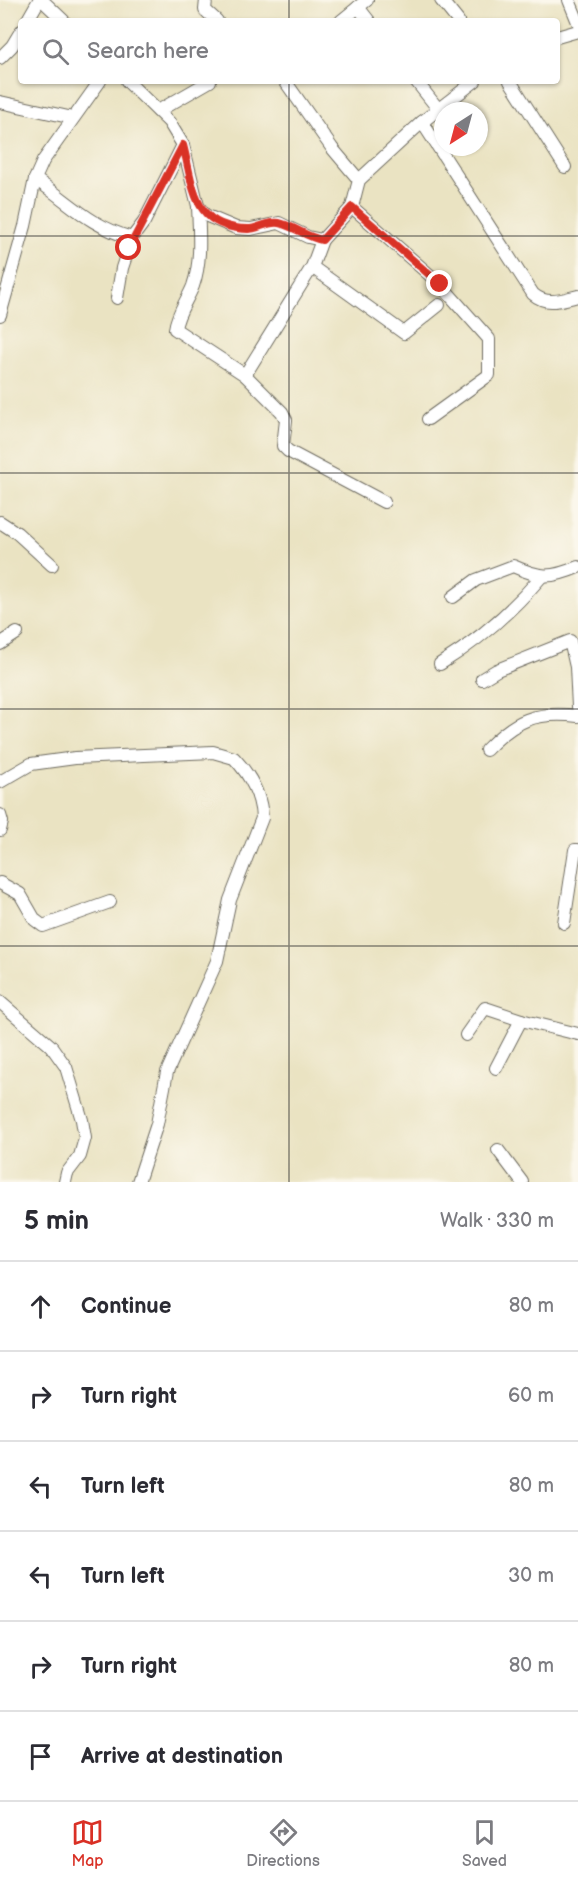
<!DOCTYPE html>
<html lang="en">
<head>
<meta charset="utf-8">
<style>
	body { margin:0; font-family:"Balsamiq Sans",sans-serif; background:#f7f7f7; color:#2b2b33 }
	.compass { position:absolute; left:434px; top:102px; width:54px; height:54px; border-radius:50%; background:#fff; box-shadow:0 2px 4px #0004; rotate:216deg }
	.stop { position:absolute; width:18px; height:18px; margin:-14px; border:4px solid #d93025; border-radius:50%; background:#fff }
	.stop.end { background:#d93025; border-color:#fff; box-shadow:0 2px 6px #0008 }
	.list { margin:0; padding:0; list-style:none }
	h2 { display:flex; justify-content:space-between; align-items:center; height:78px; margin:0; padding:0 24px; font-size:26px }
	h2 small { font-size:20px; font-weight:400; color:#7c7c81 }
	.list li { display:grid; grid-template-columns:39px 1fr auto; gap:18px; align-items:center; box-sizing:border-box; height:90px; padding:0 24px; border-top:2px solid #e1e1e2 }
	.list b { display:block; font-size:22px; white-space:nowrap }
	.list em { font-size:20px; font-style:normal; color:#7c7c81 }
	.icon { flex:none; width:33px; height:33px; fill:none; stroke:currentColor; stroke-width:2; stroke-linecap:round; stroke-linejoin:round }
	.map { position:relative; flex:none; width:578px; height:1182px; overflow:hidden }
	.search { position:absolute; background:#fff; box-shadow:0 2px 4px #0004; left:18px; right:18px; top:18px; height:66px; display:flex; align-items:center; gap:15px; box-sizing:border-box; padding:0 21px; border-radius:6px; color:#7c7c81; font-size:22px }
	.sheet { height:618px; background:#fff }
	nav { display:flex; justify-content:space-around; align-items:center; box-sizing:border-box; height:84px; border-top:2px solid #e1e1e2; background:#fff; font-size:16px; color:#7c7c81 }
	nav a { display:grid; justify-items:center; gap:3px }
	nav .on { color:#d93025 }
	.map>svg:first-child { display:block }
</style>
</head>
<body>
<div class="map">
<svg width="578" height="1182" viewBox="0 0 578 1182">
	<rect width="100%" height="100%" fill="#fbf7ec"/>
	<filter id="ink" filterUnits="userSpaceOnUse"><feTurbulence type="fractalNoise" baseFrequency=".0167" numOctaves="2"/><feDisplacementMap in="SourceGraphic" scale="12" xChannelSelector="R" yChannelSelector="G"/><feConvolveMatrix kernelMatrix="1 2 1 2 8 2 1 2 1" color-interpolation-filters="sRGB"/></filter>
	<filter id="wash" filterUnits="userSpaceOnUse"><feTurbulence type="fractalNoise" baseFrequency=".008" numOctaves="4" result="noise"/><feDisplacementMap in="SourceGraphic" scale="24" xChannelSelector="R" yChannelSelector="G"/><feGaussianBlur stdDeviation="1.35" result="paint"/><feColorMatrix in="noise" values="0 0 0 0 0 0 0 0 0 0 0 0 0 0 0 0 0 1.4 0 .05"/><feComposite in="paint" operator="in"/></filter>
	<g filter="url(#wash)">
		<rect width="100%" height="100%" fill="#eae3c2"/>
	</g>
	<g filter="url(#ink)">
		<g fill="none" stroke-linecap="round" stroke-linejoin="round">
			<defs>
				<g id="minor">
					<polyline points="42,0 64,21"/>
					<polyline points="206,0 205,10 217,21"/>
					<polyline points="441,0 458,21"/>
					<polyline points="569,0 578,22"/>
					<polyline points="358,7 369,21"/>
					<polyline points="27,21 39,0"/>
					<polyline points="341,21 367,0"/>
					<polyline points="557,37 578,31"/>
					<polyline points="0,58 12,46 21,31"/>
					<polyline points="127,81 169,122 183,145 198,206 205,215 236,228 251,229 279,223 308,237 322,240 352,207 359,180 422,122 475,81"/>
					<polyline points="285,81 332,148 359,180"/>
					<polyline points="416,81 439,110"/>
					<polyline points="510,81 565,167"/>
					<polyline points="0,102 73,118"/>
					<polyline points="158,111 210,81"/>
					<path d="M 422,122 L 533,294 C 547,306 561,300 578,296"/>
					<path d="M 35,179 C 70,202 89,226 132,238"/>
					<path d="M 198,206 C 199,233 202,260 193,286 C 187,301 177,313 175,329 L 245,375 L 282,412 L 286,420 L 283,446 L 288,451 L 384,502"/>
					<polyline points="352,207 440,284 489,339 489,375 428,419"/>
					<polyline points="312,267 404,333 439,305"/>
					<polyline points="117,298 122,268 132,238 144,222 183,145"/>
					<polyline points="0,315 25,226 35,179 43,161 100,81"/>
					<polyline points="245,375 312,267 322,240"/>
					<polyline points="0,522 17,533 52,565"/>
					<path d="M 453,597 L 476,580 L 513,566 C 540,578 550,579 578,567"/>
					<polyline points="0,644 17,633"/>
					<path d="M 440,664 C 479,640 511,612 541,577"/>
					<polyline points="482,679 497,670 570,641 576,667 578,707"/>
					<path d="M 486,750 C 515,720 535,711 578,716"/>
					<path d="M 0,782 L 31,764 L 75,758 L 213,752 L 234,758 C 249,774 261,794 262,818 L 230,900 L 217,961 L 167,1072 L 157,1124 L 138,1182"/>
					<polyline points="0,815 2,822 0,830"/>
					<polyline points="0,883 20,894 35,920 43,926 110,902"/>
					<polyline points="564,923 575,850 578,850"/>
					<polyline points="0,1002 51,1046 66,1067 82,1120 85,1138 80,1156 67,1173 65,1182"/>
					<polyline points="466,1035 485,1008 521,1020"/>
					<polyline points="496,1068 521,1020 578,1034"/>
					<polyline points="498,1150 522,1182"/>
				</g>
			</defs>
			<use href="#minor" stroke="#6e6b60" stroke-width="14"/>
			<use href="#minor" stroke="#fff" stroke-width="12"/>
		</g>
	</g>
	<g fill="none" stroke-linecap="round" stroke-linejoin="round" filter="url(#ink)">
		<path stroke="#d93025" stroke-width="8" d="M 129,248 L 183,145 C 194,187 192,228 248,229 C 258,229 268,221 279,223 C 294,226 306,237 322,240 L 352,207 L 440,284"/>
	</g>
	<path fill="none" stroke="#2b2b2b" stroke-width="1.5" stroke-opacity="0.55" d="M 289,0 L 289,21M 289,81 L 289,1182M 0,236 L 578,236M 0,473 L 578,473M 0,709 L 578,709M 0,946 L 578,946"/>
</svg>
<svg class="compass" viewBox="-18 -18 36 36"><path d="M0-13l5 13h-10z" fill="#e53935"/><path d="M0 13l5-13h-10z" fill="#7c7c81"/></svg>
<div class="stop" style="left:129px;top:248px"></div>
<div class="stop end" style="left:440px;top:284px"></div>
<div class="search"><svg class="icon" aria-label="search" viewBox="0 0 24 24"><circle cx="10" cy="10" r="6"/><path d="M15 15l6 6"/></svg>Search here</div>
</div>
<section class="sheet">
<h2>5 min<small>Walk · 330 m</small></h2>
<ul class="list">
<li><svg class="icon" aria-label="ahead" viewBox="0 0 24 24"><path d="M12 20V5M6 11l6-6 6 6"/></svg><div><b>Continue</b></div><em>80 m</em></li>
<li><svg class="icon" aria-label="right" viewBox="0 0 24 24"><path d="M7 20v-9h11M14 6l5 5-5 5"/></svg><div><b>Turn right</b></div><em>60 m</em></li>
<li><svg class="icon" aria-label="left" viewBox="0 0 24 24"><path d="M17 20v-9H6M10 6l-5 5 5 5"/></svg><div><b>Turn left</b></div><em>80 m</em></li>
<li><svg class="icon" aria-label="left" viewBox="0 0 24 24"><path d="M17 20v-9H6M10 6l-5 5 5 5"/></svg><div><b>Turn left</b></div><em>30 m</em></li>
<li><svg class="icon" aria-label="right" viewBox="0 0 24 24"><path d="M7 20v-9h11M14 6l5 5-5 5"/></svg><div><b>Turn right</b></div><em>80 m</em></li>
<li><svg class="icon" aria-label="arrive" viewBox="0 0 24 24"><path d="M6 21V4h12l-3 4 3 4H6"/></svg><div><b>Arrive at destination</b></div></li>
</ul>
</section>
<nav>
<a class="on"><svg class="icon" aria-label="map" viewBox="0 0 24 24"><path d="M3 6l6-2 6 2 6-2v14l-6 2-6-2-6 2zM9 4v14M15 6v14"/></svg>Map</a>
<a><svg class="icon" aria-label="directions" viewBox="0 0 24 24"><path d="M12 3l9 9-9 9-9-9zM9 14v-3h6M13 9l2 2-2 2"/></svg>Directions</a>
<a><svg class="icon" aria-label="saved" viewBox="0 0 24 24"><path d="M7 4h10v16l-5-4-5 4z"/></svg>Saved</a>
</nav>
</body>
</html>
